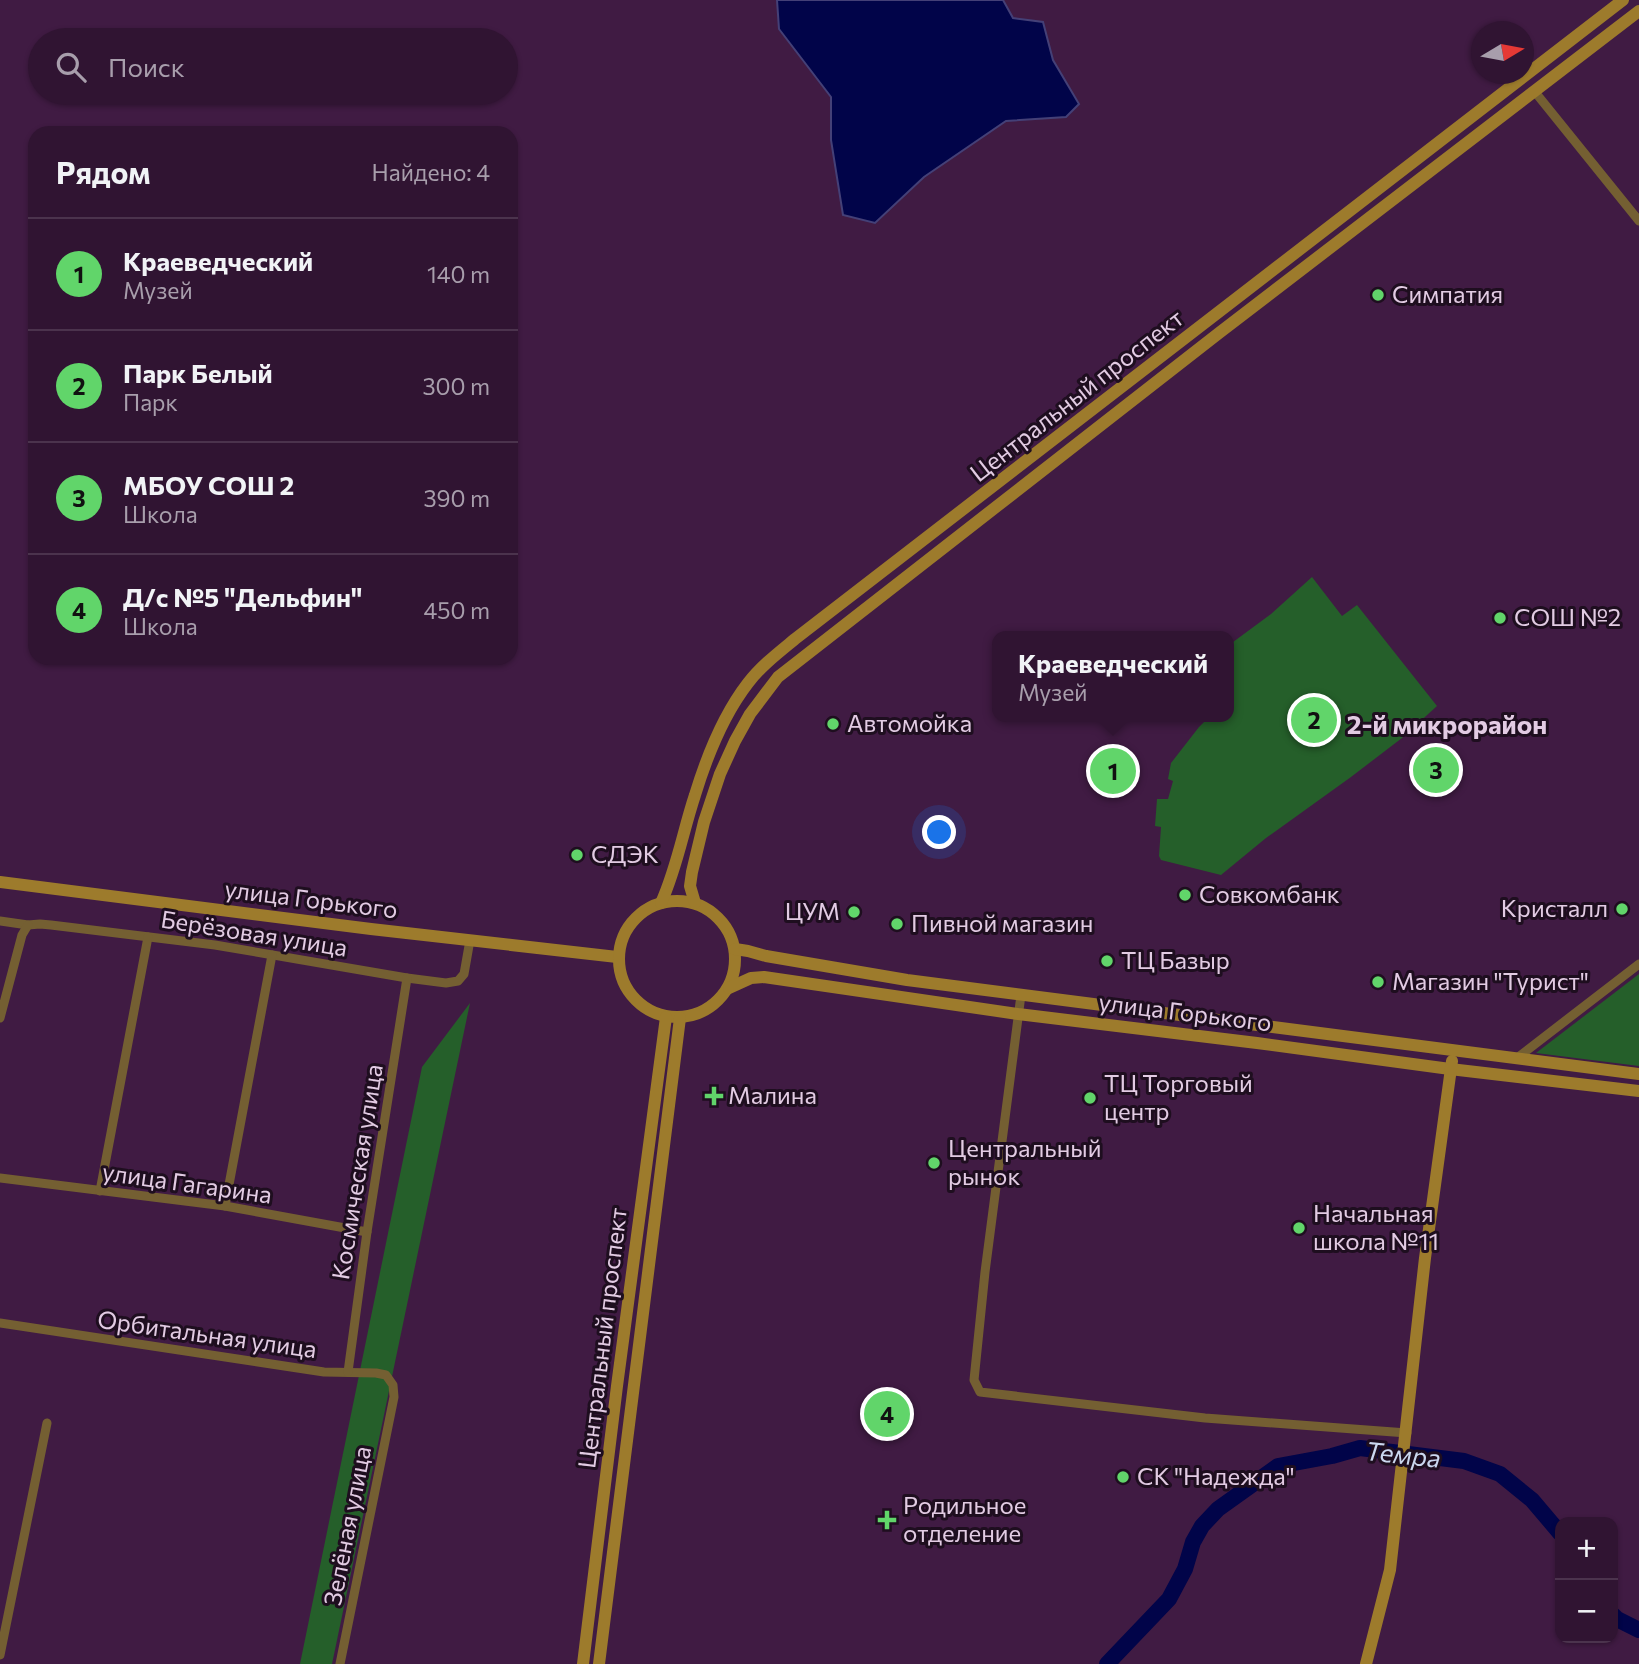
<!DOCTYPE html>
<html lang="ru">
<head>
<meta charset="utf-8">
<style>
	body { margin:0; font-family:Commissioner,sans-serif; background:#3c213e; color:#f1f3f6 }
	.controls { position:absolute; right:21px; bottom:21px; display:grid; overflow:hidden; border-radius:14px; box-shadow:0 2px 5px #0004 }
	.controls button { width:63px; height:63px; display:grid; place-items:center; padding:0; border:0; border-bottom:2px solid #4b334d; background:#301432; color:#f1f3f6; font:35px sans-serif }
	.compass { position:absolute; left:1471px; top:21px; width:63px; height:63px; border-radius:50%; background:#301432; box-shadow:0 2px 5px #0004; rotate:80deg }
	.you { position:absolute; left:940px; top:833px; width:24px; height:24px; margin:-18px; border:5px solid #fff; border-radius:50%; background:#1a73e8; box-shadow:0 0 0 10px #1a73e833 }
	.badge { display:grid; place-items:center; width:46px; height:46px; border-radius:50%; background:#61d56a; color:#111; font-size:23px; font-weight:700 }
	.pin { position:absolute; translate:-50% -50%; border:4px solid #fff; box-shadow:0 2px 7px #0006 }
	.popup { position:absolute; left:992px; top:631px; width:242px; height:91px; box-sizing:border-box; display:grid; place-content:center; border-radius:14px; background:#301432; filter:drop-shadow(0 2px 5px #0005); font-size:23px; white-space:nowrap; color:#a89eac }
	.popup b { font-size:26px; color:#f1f3f6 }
	.popup::after { content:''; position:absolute; left:50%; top:100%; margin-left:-14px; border:14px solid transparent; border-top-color:#301432 }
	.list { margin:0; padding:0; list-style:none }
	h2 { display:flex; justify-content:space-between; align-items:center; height:91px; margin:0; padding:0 28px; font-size:30px }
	h2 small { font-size:23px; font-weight:400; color:#a89eac }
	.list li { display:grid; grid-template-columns:46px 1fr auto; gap:21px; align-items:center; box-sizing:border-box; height:112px; padding:0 28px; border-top:2px solid #4b334d }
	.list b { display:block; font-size:26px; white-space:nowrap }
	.list p { margin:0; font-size:23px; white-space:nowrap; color:#a89eac }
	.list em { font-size:23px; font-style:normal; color:#a89eac }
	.icon { flex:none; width:38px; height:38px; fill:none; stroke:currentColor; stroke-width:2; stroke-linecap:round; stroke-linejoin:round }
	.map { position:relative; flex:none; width:1639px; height:1664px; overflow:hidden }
	.search { position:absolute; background:#301432; box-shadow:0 2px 5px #0004; left:28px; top:28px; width:490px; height:77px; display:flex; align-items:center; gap:18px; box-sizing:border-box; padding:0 24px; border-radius:38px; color:#a89eac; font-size:26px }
	.panel { position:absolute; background:#301432; box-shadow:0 2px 5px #0004; left:28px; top:126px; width:490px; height:539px; border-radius:21px }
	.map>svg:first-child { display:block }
</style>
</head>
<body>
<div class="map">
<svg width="1639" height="1664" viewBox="0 0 1639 1664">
	<rect width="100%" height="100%" fill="#401b43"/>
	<g fill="#255f2a">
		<polygon points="1312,577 1342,616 1357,605 1437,706 1402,738 1351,777 1266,838 1221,875 1161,860 1159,856 1161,827 1155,826 1157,799 1168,799 1173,781 1168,779 1171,763 1199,727 1209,717 1228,717 1229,704 1231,703 1228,700 1229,645 1271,614"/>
		<polygon points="1639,974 1639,1066 1536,1053"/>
		<polygon points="470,1003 332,1664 300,1664 422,1067"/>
	</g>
	<polygon fill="#010449" stroke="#444077" stroke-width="2" points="777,0 1003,0 1013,18 1043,22 1053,60 1079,104 1066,117 1006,121 924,177 875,223 843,215 831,140 831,97 779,29"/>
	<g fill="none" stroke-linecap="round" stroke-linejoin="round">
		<g stroke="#010449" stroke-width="16">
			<polyline points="1613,1615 1617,1619 1639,1630"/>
			<polyline points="1107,1664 1169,1599 1185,1569 1193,1542 1202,1526 1218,1509 1278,1466 1332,1456 1360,1448 1464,1461 1500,1474 1532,1500 1560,1533"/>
		</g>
		<g stroke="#745f32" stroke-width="9">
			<polyline points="1535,92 1639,221"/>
			<polyline points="0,921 28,925 40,924 51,925 215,945 407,978 446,983 458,981 464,974 470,940"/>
			<polyline points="1021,995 985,1272 974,1380 980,1392 1205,1418 1407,1433"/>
			<polyline points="0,1018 22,935 28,925"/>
			<polyline points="1517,1058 1639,964"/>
			<polyline points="0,1178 225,1206 367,1232"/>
			<polyline points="100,1191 148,937"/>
			<polyline points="225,1206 272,955"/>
			<polyline points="0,1323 324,1372 376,1373 386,1375 393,1385 394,1397 340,1664"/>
			<polyline points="348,1372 367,1232 407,978"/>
			<polyline points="0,1655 47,1423"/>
		</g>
		<g stroke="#9d7b2c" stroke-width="12">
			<polyline points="0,882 371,929 617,957"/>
			<circle cx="677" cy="959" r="58"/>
			<path d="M 661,903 C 677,868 683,831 695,795 C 706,759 724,714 748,683 C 761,666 778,653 795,639 L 1623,0"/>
			<polyline points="695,903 690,886 692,872 704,822 720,774 735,741 750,714 778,677 1219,333 1639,11"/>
			<polyline points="735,949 748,951 766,956 907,980 1639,1074"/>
			<polyline points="729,988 751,978 764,977 1018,1014 1257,1043 1450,1069 1639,1091"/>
			<polyline points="583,1664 617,1386 666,1017"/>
			<polyline points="599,1664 680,1018"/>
			<polyline points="1366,1664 1390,1570 1425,1258 1452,1061"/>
		</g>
	</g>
	<g fill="#61d56a" stroke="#1e0e1f" stroke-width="2.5">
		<circle cx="1378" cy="295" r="7"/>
		<circle cx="1500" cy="618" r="7"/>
		<circle cx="833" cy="724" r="7"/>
		<circle cx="577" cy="855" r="7"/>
		<circle cx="1185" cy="895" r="7"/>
		<circle cx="1622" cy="909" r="7"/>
		<circle cx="854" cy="912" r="7"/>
		<circle cx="897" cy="924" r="7"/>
		<circle cx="1107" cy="961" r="7"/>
		<circle cx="1378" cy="982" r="7"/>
		<path d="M710.5 1085.5h7v7h7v7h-7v7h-7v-7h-7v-7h7z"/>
		<circle cx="1090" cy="1098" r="7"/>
		<circle cx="934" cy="1163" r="7"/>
		<circle cx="1299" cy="1228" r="7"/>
		<circle cx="1123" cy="1477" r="7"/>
		<path d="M883.5 1509.5h7v7h7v7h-7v7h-7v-7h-7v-7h7z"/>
	</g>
	<g text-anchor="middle" stroke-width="6" stroke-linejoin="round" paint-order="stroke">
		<g font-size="24" fill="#e2cbe3" stroke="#1e0e1f" text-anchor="start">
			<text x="1392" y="303">Симпатия</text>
			<text x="1514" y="626">СОШ №2</text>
			<text x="847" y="732">Автомойка</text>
			<text x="591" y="863">СДЭК</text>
			<text x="1199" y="903">Совкомбанк</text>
			<text x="1608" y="917" text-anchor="end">Кристалл</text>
			<text x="840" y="920" text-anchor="end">ЦУМ</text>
			<text x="911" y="932">Пивной магазин</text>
			<text x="1121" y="969">ТЦ Базыр</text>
			<text x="1392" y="990">Магазин "Турист"</text>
			<text x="1104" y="1092">ТЦ Торговый<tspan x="1104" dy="28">центр</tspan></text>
			<text x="728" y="1104">Малина</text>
			<text x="948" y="1157">Центральный<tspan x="948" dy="28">рынок</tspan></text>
			<text x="1313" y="1222">Начальная<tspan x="1313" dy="28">школа №11</tspan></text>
			<text x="1137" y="1485">СК "Надежда"</text>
			<text x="903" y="1514">Родильное<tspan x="903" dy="28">отделение</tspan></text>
		</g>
		<g font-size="24" fill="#e2cbe3" stroke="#1e0e1f">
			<text transform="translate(1077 396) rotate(-38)" y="8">Центральный проспект</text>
			<text transform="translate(311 900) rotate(7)" y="8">улица Горького</text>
			<text transform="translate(254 934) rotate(9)" y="8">Берёзовая улица</text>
			<text transform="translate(1185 1013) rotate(7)" y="8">улица Горького</text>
			<text transform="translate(358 1172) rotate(-81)" y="8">Космическая улица</text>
			<text transform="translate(187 1184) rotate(8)" y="8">улица Гагарина</text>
			<text transform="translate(207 1335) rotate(8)" y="8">Орбитальная улица</text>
			<text transform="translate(603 1338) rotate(-83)" y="8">Центральный проспект</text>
			<text transform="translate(348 1526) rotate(-79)" y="8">Зелёная улица</text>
		</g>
		<g font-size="26" font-weight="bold" fill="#e2cbe3" stroke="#1e0e1f">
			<text x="1447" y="734">2-й микрорайон</text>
		</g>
		<g font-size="26" font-style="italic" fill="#cbd7ef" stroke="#1e0e1f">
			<text transform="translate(1403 1455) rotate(6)" y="9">Темра</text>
		</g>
	</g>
</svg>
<div class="controls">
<button>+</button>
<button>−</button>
</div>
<svg class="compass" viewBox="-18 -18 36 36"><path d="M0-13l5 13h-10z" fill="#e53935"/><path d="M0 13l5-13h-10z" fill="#a89eac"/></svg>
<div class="you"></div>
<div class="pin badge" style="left:1113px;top:771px">1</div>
<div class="popup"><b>Краеведческий</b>Музей</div>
<div class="pin badge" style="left:1314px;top:720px">2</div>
<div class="pin badge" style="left:1436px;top:770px">3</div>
<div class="pin badge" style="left:887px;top:1414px">4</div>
<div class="search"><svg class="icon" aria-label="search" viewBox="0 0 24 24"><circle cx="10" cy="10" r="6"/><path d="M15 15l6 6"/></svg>Поиск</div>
<section class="panel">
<h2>Рядом<small>Найдено: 4</small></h2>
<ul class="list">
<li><span class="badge">1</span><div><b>Краеведческий</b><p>Музей</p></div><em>140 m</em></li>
<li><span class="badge">2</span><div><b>Парк Белый</b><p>Парк</p></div><em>300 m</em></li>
<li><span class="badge">3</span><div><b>МБОУ СОШ 2</b><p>Школа</p></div><em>390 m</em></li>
<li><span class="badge">4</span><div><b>Д/c №5 &quot;Дельфин&quot;</b><p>Школа</p></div><em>450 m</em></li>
</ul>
</section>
</div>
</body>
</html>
